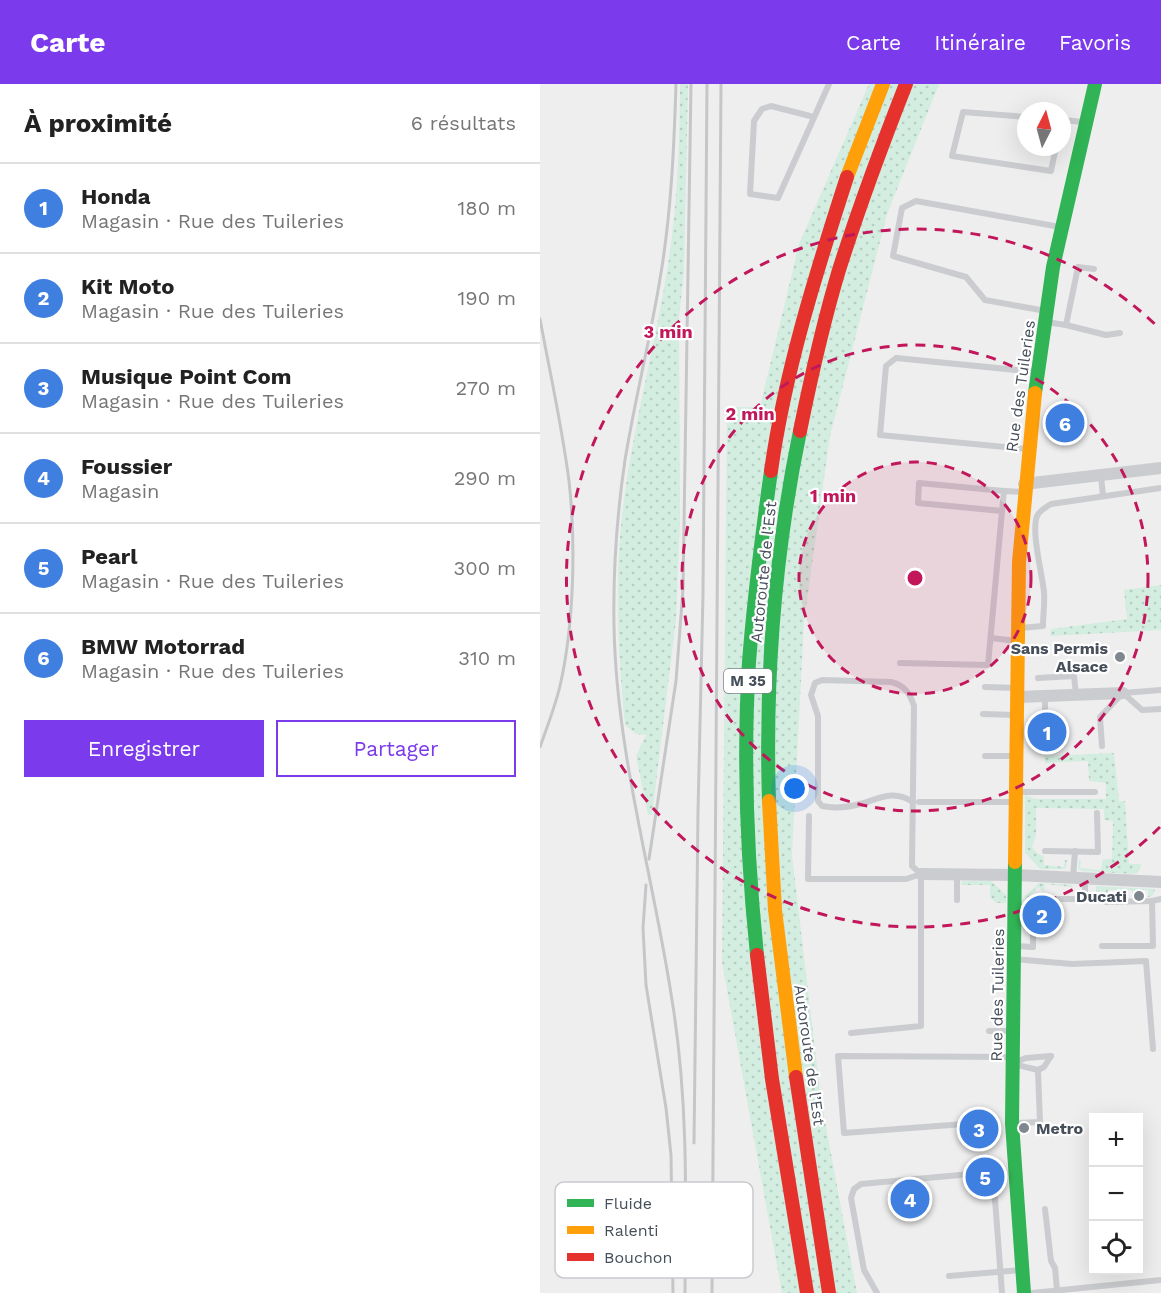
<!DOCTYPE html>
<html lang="fr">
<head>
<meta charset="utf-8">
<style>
	body { margin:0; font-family:"Work Sans",sans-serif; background:#f2f2f2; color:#222 }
	.controls { position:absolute; right:18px; bottom:18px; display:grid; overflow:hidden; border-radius:0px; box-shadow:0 6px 24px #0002 }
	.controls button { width:54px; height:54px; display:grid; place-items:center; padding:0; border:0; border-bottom:2px solid #e0e0e0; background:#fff; color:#222; font:30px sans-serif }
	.compass { position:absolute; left:477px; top:18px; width:54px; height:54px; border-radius:50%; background:#fff; box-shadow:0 6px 24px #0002; rotate:6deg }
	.you { position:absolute; left:255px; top:705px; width:21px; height:21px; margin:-15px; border:4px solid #fff; border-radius:50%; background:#1a73e8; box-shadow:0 0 0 9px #1a73e833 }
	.badge { display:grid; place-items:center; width:39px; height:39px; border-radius:50%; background:#7c3aed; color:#fff; font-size:20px; font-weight:700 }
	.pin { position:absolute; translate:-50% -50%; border:3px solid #fff; box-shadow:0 2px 6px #0006 }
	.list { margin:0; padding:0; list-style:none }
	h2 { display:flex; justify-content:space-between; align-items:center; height:78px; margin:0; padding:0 24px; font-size:26px }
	h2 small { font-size:20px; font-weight:400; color:#767676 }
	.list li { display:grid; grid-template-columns:39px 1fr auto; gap:18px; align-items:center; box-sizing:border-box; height:90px; padding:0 24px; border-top:2px solid #e0e0e0 }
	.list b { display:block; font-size:22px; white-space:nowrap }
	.list p { margin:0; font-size:20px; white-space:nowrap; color:#767676 }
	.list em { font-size:20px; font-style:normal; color:#767676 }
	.actions { display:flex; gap:12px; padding:18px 24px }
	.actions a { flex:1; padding:14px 0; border:2px solid #7c3aed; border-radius:0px; text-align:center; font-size:21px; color:#7c3aed }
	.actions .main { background:#7c3aed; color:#fff }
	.icon { flex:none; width:33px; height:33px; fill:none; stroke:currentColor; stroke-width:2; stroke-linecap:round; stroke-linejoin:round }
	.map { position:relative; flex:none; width:621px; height:1209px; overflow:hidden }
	header { display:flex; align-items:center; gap:36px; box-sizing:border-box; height:84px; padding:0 30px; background:#7c3aed; color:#fff }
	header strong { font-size:28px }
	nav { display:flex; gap:33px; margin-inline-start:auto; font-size:21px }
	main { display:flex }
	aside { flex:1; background:#fff }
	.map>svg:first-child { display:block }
</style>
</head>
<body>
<header>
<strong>Carte</strong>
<nav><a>Carte</a><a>Itinéraire</a><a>Favoris</a></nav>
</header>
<main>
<aside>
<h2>À proximité<small>6 résultats</small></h2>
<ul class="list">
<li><span class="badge" style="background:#3f7fe0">1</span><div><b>Honda</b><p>Magasin · Rue des Tuileries</p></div><em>180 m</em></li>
<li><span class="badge" style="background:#3f7fe0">2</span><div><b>Kit Moto</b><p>Magasin · Rue des Tuileries</p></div><em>190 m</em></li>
<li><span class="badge" style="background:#3f7fe0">3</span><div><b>Musique Point Com</b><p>Magasin · Rue des Tuileries</p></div><em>270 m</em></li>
<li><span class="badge" style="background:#3f7fe0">4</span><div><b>Foussier</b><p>Magasin</p></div><em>290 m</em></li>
<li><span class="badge" style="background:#3f7fe0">5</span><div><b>Pearl</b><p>Magasin · Rue des Tuileries</p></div><em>300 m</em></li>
<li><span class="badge" style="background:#3f7fe0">6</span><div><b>BMW Motorrad</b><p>Magasin · Rue des Tuileries</p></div><em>310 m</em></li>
</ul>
<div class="actions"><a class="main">Enregistrer</a><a>Partager</a></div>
</aside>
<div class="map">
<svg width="621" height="1209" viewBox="0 0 621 1209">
	<defs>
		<pattern id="grass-dots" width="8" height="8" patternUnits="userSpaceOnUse" patternTransform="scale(1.5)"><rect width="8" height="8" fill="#d3ede0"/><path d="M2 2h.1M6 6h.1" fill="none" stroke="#b6cdc2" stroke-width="1.8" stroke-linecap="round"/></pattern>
	</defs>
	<rect width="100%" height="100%" fill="#efeeee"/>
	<g fill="url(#grass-dots)">
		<path d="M 140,0 L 148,0 L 144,187 L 139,234 L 140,437 L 136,536 L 112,731 L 108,731 L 96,672 L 106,651 L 96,650 L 85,641 C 78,569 74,495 83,423 C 93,342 115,262 128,181 C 137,122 140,60 140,0 Z"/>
		<polygon points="329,0 399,0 347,130 290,352 264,538 252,771 281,1016 317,1209 242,1209 182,878 187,323 220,323 259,160"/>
		<polygon points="621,501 621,546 510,552 511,545 587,535 584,506"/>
		<polygon points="574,669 579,717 585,717 589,780 601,780 600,786 594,790 542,787 538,784 539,776 541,776 540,784 561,786 563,775 572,775 573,737 564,736 564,725 496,724 496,751 492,763 497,769 504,772 504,781 524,783 525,776 528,776 525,785 500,785 485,769 485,711 495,715 566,715 566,699 549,697 548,677 505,679 504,672"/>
		<polygon points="422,797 451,797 466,811 466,819 456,819 450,813 450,801 421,801"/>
		<polygon points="499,799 533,801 531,803 505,800 504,808 498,803 489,813 493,819 486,826 484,858 485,812"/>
		<polygon points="556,802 614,805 615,806 612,812 608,813 608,806 597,806 597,813 593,813 592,806 578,806 578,813 575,813 575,806 568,806 567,816 561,816 561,819 556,819"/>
	</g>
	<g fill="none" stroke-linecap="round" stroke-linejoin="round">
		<g stroke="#cacccf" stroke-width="6">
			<polyline points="274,33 231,22 222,25 214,37 210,110 238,114 289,0"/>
			<polyline points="486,33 423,28 412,72 511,87 516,63"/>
			<polyline points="522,36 544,38"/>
			<polyline points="506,227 445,216 426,193 353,172 362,124 376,117 520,143"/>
			<polyline points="506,238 526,241 538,183 554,185"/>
			<polyline points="526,241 566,251 580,249"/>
			<polyline points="487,365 340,351 346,282 356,274 497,288"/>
			<polyline points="561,392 563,412"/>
			<polyline points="464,407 484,408"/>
			<path d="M 480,544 L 503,542 C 503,531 505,519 504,508 C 502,489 491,448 497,432 C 500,426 506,423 511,420 L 621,404"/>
			<polyline points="451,554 477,557"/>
			<polyline points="360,579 448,581 462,427 464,407 379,399 378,419 462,427"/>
			<polyline points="498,594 534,592 536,611"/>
			<polyline points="445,603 477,604"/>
			<polyline points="583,609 602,626 621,625"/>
			<polyline points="505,612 505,636"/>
			<polyline points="443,630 475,631"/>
			<polyline points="562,662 560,633 583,609 621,606"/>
			<polyline points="445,672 474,672"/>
			<polyline points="478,708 555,708"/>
			<path d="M 373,718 C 355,706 342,713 324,719 C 310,723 296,725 282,722 L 278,717 L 278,632 L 271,611 L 275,599 L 282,596 L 351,598 C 364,601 370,609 374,622 L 372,782 L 381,790"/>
			<polyline points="379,718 475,718"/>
			<polyline points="269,732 268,795 366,795 381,790"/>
			<polyline points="505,767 558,768 557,729"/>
			<polyline points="533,794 535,767"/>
			<polyline points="417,816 417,790"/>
			<polyline points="566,818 612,817 621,815"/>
			<polyline points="474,862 493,863 493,826 505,815 545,815 545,794"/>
			<polyline points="562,862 613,862 612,817"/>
			<polyline points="474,875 532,880 606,877 613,965"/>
			<polyline points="449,947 472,947"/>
			<polyline points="311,949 381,942 381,790"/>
			<polyline points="476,978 486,974 511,972"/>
			<polyline points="473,980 498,986 504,983 511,972"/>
			<polyline points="451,1038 304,1049 298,972 472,973"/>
			<polyline points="475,1039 500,1038 498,986"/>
			<polyline points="505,1125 511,1177 515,1184 517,1206"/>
			<polyline points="409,1192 481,1186"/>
			<polyline points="337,1209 324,1186 311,1114 314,1105 321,1100 453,1088 462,1209"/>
			<polyline points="492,1209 621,1196"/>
		</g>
		<g stroke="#cacccf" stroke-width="12">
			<polyline points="484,400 621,384"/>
			<polyline points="478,613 583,609"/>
			<polyline points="381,790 475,791 621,798"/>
		</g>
		<g stroke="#30b455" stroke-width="14">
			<polyline points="495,309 513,183 555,0"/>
			<path d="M 229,717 C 225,594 235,468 260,347"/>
			<polyline points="475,778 472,1039 484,1209"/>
			<path d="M 217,871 C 207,774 203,675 209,578 C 214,514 222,451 231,387"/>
		</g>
		<g stroke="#ff9f0a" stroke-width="14">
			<polyline points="307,93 343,0"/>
			<polyline points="229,717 235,826 256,993"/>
			<polyline points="475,778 479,478 495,309"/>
		</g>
		<g stroke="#e5322d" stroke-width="14">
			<path d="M 260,347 C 271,293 283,239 299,186 C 319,123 342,61 366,0"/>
			<path d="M 231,387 C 245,287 276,189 307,93"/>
			<polyline points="217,871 232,995 267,1209"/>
			<polyline points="256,993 289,1209"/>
		</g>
		<g stroke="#c4c6c8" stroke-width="3">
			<path d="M 136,0 C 134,65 131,131 120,195 C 110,256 95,315 85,376 C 77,430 73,485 74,541 C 76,668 113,791 132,916 C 148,1013 146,1111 145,1209"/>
			<path d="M 0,235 C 10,289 22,342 29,397 C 36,459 34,541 20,602 C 15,623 7,643 0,663"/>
			<polyline points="109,775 136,597 143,505 151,0"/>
			<polyline points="106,801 103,844 106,901 126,1024 131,1071 133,1209"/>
			<polyline points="154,1059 158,728 163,510 167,0"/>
			<polyline points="172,1209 181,0"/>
		</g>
	</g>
	<circle cx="375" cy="494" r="116" fill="#c2185b" fill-opacity=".12"/>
	<g fill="none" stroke="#c2185b" stroke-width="3" stroke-dasharray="10 8">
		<circle cx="375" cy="494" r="116"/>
		<circle cx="375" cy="494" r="233"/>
		<path d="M620 743A349 349 0 1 1 620 245"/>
	</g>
	<g fill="#81878e" stroke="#fff" stroke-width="2">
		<circle cx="580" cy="573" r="6"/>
		<circle cx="599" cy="812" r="6"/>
		<circle cx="484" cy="1044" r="6"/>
	</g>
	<g text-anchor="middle" stroke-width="4.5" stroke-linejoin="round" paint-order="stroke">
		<rect fill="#fff" stroke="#7e848c" stroke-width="1.5" x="184" y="585" width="48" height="24" rx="4.5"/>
		<g font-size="15" font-weight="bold" fill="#464f5a">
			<text x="208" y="602">M 35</text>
		</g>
		<g font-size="16" fill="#464f5a" stroke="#fff">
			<text transform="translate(480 302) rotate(-82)" y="6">Rue des Tuileries</text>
			<text transform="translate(223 488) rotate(-84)" y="6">Autoroute de l’Est</text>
			<text transform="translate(457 911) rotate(-89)" y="6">Rue des Tuileries</text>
			<text transform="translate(270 971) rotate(82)" y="6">Autoroute de l’Est</text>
		</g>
		<g font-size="16" font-weight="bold" fill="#464f5a" stroke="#fff" text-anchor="end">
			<text x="568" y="570">Sans Permis<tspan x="568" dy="18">Alsace</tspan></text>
			<text x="587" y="818">Ducati</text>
			<text x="496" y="1050" text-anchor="start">Metro</text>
		</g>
	</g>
	<rect x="15" y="1098" width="198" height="96" rx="9" fill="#fff" stroke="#c8cace" stroke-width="1.5"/>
	<rect x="27" y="1115" width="27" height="8" fill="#30b455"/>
	<rect x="27" y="1142" width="27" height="8" fill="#ff9f0a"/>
	<rect x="27" y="1169" width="27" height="8" fill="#e5322d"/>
	<g font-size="16" fill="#464f5a">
		<text x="64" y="1125">Fluide</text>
		<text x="64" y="1152">Ralenti</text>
		<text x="64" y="1179">Bouchon</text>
	</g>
	<circle cx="375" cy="494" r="9" fill="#c2185b" stroke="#fff" stroke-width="3"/>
	<g font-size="18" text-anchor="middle" font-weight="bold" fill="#c2185b" stroke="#fff" stroke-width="4.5" stroke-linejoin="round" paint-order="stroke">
		<text x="128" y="254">3 min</text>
		<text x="210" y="336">2 min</text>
		<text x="293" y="418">1 min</text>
	</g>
</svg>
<div class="controls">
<button>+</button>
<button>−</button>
<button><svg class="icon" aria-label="locate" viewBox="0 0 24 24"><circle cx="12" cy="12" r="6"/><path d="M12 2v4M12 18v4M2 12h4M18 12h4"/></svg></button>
</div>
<svg class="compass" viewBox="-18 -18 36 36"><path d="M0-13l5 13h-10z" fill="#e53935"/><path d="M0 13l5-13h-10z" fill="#767676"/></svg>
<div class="you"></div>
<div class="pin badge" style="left:507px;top:648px;background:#3f7fe0">1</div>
<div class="pin badge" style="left:502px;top:831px;background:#3f7fe0">2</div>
<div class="pin badge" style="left:439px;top:1045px;background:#3f7fe0">3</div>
<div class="pin badge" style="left:370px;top:1115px;background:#3f7fe0">4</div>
<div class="pin badge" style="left:445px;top:1093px;background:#3f7fe0">5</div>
<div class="pin badge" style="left:525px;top:339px;background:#3f7fe0">6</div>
</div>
</main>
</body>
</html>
